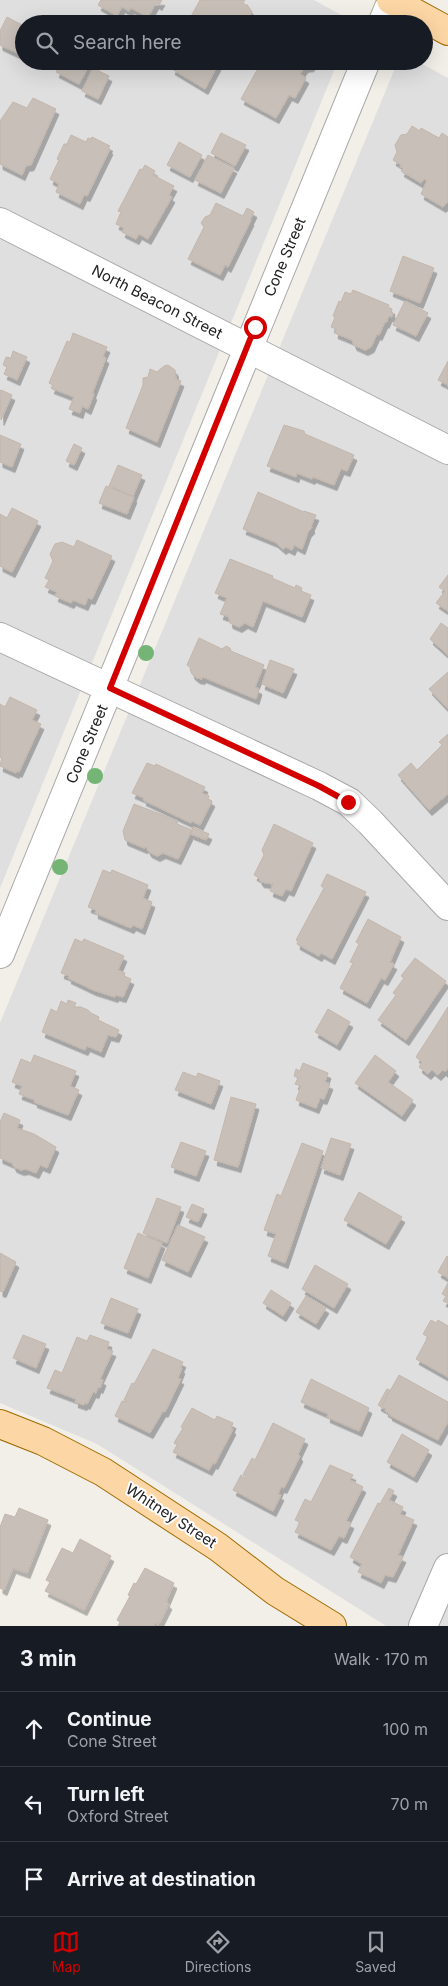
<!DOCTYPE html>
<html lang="en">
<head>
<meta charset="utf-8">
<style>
	body { margin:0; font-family:Inter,sans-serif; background:#242831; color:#f1f3f6 }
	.stop { position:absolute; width:15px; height:15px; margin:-11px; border:4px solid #d40000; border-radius:50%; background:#fff }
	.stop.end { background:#d40000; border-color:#fff; box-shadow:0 1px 5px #0008 }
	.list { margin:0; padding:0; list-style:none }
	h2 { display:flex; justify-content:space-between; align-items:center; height:65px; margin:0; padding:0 20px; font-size:21px }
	h2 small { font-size:16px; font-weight:400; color:#9ea1a6 }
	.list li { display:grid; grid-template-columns:32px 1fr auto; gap:15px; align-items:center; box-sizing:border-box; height:75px; padding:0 20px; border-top:1px solid #363941 }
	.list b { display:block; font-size:19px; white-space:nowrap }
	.list p { margin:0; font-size:16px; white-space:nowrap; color:#9ea1a6 }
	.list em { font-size:16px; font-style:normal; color:#9ea1a6 }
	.icon { flex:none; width:28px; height:28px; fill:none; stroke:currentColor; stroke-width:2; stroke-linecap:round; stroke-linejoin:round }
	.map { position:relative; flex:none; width:448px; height:1626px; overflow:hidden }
	.search { position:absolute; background:#171b24; box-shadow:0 5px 20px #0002; left:15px; right:15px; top:15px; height:55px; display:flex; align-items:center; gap:12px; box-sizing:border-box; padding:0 18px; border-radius:28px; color:#9ea1a6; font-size:19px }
	.sheet { height:290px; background:#171b24 }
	nav { display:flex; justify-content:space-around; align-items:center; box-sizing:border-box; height:70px; border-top:1px solid #363941; background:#171b24; font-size:14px; color:#9ea1a6 }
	nav a { display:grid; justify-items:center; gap:2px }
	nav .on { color:#d40000 }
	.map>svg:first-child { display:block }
</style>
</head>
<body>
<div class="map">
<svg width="448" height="1626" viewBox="0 0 448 1626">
	<defs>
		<filter id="shadow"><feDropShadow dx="3" dy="5.5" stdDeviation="0" flood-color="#0004"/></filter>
	</defs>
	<rect width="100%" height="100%" fill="#f2efe9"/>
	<g fill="#e0dfdf">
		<polygon points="0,0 314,0 354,22 353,24 24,24 24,61 338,61 0,888"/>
		<polygon points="398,61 417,61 448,78 448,1626 386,1626 97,1444 0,1403 0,1023"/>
	</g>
	<g fill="#c7bfb8" stroke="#c4b6ab" filter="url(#shadow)">
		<polygon points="101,0 162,0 159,5 156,3 148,17 131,8 129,11 122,7 117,16 98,5"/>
		<polygon points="200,0 245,0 243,3 248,6 252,12 245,24 187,24"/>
		<polygon points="7,17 24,26 24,44 19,54 0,45 0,31"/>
		<polygon points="62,61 90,61 91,62 79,84 56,72"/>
		<polygon points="176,61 220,61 205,89 172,69"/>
		<polygon points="262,61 314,61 311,66 305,67 300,74 306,78 295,98 289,95 276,118 241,99"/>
		<polygon points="93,68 109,76 98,99 82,91"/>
		<polygon points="33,98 56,109 31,165 26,166 22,175 0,164 0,121 13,102 27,108"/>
		<polygon points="412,126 420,131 421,128 439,138 442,133 448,137 448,202 443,207 421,194 427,181 424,179 421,183 401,171 403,168 400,167 401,165 393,160 397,152 395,145 401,135 407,134"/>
		<polygon points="221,133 246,145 235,166 211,153"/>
		<polygon points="71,135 86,142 88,138 91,139 92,137 110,146 108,148 110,149 87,196 84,195 80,204 56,192 59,184 50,179 59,160 57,159 64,144 67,144"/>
		<polygon points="179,142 202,155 190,177 167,165"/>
		<polygon points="208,155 234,168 221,193 195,180"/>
		<polygon points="145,165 155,171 153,175 174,186 169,195 172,197 148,239 139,234 136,239 122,232 124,228 116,224 121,212 118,211 140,169 142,170"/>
		<polygon points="216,203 243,216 247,208 254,212 250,220 251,220 228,267 225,265 220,275 188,259 204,227 201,223 205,217 210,215"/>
		<polygon points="403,256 434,268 420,303 390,291"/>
		<polygon points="353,290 389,305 388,307 392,309 391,312 393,313 392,317 389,316 386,323 385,322 379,335 377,334 371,347 365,350 354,345 352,340 335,333 336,329 331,327 335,317 333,316 339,301 341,302 345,292 351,294"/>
		<polygon points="405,301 428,313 416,336 393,325"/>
		<polygon points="73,333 107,347 103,356 106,358 92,394 94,394 88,409 82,406 80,413 69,409 74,397 51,388 53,385 49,383 67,341 70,342"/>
		<polygon points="13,351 27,357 17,380 4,374 7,367 3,365 6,357 11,358"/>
		<polygon points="448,361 448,387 448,385 438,380"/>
		<polygon points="168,365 175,370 176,379 181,381 157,442 126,428 143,385 143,378 148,377 150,369 157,372 164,366"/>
		<polygon points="1,390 12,395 1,420 0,391"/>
		<polygon points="284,425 304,431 305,434 354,455 347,471 341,469 334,485 313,477 312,479 297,473 296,477 267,466"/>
		<polygon points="0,435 21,444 12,467 0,462"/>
		<polygon points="74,444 82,448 74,465 66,461"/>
		<polygon points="118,465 142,475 133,496 109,486"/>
		<polygon points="106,486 134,497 127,514 99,503"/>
		<polygon points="258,492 304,512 304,511 316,515 311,526 312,528 308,532 302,549 294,545 292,550 286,547 283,549 275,542 243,529"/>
		<polygon points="12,508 38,521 12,572 0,566 0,514 7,518"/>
		<polygon points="77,540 112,556 92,599 88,598 85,605 73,600 71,603 55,596 57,592 45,587 49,580 45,578 53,561 50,554 55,544 62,542 74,547"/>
		<polygon points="230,559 273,576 272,578 295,588 296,585 302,588 301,591 311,595 302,617 263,601 253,627 245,623 239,627 230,623 229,617 220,614 227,598 215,593"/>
		<polygon points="448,575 448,611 436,603 445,591 439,587"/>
		<polygon points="441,623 448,628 448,655 430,639"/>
		<polygon points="199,638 222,649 226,646 230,648 231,651 264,665 255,687 259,689 256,699 203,677 202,679 197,678 192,674 190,667 187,665"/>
		<polygon points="270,660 294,669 283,693 262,684"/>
		<polygon points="448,672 448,709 429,689"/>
		<polygon points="10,697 37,710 32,720 41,724 19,772 17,771 16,773 0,766 2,757 0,758 0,704 5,707"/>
		<polygon points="448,734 448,794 429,810 398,775 411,763 417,770 442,745 439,742"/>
		<polygon points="147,763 155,766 156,764 205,787 202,793 209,796 208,799 212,801 200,825 192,821 191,823 143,800 144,798 132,793"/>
		<polygon points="134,804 178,821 177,824 192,830 178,859 163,853 157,856 149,852 146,847 144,848 125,840 123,831"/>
		<polygon points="274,824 313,843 291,891 286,889 282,896 270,891 273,884 261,882 258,877 254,875 264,855 262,850"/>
		<polygon points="193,827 209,834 206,840 191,834"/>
		<polygon points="103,870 111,873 112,870 148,885 143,898 152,902 142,929 133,925 131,928 95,913 96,910 88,907"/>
		<polygon points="327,874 366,892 332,959 321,953 319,956 297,944 298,941 296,940 324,888 321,886"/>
		<polygon points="368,919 401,937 390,962 394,964 385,980 381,978 367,1003 340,988 353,963 350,962 359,944 356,942"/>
		<polygon points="75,939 82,942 84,939 124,956 118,970 125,973 124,976 131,979 123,997 116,995 115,997 93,990 68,978 69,976 61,973"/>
		<polygon points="415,958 446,981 406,1040 378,1020 396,995 393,993 404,978 401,976"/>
		<polygon points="68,1000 76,1003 74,1007 81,1007 88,1010 91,1013 99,1017 98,1020 119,1030 116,1037 108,1035 101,1052 87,1046 85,1050 42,1032 51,1009 57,1012 61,1001 67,1004"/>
		<polygon points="448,1007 448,1068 445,1072 443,1070 438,1075 432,1070 428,1074 419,1067 422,1062 416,1057"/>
		<polygon points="328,1009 350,1022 337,1045 315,1032"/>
		<polygon points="34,1055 76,1071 70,1086 79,1090 68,1115 34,1102 35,1100 19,1094 22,1086 12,1082 21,1059 31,1063"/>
		<polygon points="375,1055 396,1071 388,1082 413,1100 402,1116 355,1083"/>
		<polygon points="303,1063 328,1073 325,1082 330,1084 324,1099 320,1098 316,1108 296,1100 301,1086 295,1084 298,1078 294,1076 296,1069 300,1071"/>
		<polygon points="183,1072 196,1077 198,1073 220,1081 211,1104 175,1090"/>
		<polygon points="231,1097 256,1104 238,1167 214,1160"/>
		<polygon points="4,1113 20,1120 17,1128 34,1134 56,1147 47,1168 40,1165 36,1173 26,1169 21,1170 14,1167 12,1163 0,1158 0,1122"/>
		<polygon points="331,1138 351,1144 340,1175 321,1168"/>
		<polygon points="181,1142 206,1151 196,1176 171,1167"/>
		<polygon points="302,1143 323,1151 285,1263 268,1256 276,1234 264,1230 277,1194 281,1196"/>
		<polygon points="359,1192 402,1217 386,1244 344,1220"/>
		<polygon points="157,1198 181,1207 167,1243 143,1233"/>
		<polygon points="192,1204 204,1209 198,1222 186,1217"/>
		<polygon points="178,1225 205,1237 188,1272 162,1260"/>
		<polygon points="138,1233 162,1243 148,1278 124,1268"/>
		<polygon points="0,1253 16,1262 3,1292 0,1291"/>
		<polygon points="447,1256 448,1257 448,1278 438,1272"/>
		<polygon points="315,1265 348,1284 334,1308 302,1289"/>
		<polygon points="448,1283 448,1303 443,1301 446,1296 442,1294"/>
		<polygon points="271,1290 291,1303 283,1316 263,1303"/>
		<polygon points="306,1296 326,1308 316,1324 296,1312"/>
		<polygon points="111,1298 138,1309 128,1333 101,1323"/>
		<polygon points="431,1320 436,1323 438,1320 448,1326 448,1377 416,1359 428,1337 423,1334"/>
		<polygon points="23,1335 46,1344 36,1368 13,1358"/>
		<polygon points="90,1335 109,1342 107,1349 113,1351 100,1379 103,1380 100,1388 98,1387 96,1393 93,1392 87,1404 85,1403 84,1405 75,1402 76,1399 47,1388 55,1370 62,1373 77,1337 87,1341"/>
		<polygon points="153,1349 183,1362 180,1368 182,1368 178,1378 181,1379 165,1412 163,1411 150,1433 115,1416 122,1401 127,1402 124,1400 132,1383 134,1384"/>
		<polygon points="399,1375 448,1402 448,1422 438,1440 389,1415 390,1414 385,1411 386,1409 381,1407"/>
		<polygon points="311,1379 369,1408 359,1431 327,1417 328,1414 301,1402"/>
		<polygon points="387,1389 390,1390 381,1407 378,1405"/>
		<polygon points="192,1408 215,1420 217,1416 233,1423 231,1428 233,1429 215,1464 213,1463 209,1470 173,1452 177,1445 174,1443 183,1428 181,1427"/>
		<polygon points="273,1423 305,1439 298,1454 300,1456 284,1488 281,1487 278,1494 281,1495 273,1511 233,1490 241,1475 245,1478 246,1476 243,1475 252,1458 255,1460"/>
		<polygon points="402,1434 429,1450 414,1477 387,1462"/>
		<polygon points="330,1465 353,1475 350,1480 363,1487 346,1521 351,1523 344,1538 339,1536 331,1550 295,1532 300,1522 295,1520 305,1499 311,1502"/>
		<polygon points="389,1488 394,1491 389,1500 403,1507 400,1514 414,1520 398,1555 403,1557 393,1577 385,1575 381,1583 358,1572 362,1564 350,1557 378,1503 380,1504"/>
		<polygon points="19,1508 48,1520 27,1573 13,1568 4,1590 0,1588 0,1527 5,1514 15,1517"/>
		<polygon points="80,1539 111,1556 84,1610 45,1591 50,1582 46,1580 62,1548 73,1553"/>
		<polygon points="145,1568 174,1583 166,1602 169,1604 159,1624 155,1623 154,1626 118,1626 120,1622 117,1620 130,1596 128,1595 134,1583 136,1584"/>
	</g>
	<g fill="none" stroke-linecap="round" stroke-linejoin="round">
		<defs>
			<g id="minor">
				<polyline points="382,24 392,0"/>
				<polyline points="0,222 448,450"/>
				<polyline points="0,637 319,786 349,802 370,822 448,906"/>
				<path d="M 0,954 C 123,657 243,358 366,61"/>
				<polyline points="423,1626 448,1568"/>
			</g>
			<g id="major">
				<polyline points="391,0 448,31"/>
				<polyline points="0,1424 43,1441 103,1472 218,1547 275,1591 332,1626"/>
			</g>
		</defs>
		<use href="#minor" stroke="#a9a9a9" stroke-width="30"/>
		<use href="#major" stroke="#a06b00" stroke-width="30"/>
		<use href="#minor" stroke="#fff" stroke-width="28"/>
		<use href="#major" stroke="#fcd6a4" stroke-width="28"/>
	</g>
	<g fill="#74b475">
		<circle cx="146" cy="653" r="8"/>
		<circle cx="95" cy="776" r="8"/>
		<circle cx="60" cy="867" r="8"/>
	</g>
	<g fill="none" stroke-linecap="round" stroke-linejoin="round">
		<polyline stroke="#d40000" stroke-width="6" points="255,327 110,688 319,786 348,802"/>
	</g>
	<g text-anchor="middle" stroke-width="4" stroke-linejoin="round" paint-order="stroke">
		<g font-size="15" fill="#222" stroke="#fff">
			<text transform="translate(285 257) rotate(-67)" y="5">Cone Street</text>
			<text transform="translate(157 302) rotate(27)" y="5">North Beacon Street</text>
			<text transform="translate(87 744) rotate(-67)" y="5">Cone Street</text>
			<text transform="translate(171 1516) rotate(33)" y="5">Whitney Street</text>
		</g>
	</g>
</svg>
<div class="stop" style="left:255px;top:327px"></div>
<div class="stop end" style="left:348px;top:802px"></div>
<div class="search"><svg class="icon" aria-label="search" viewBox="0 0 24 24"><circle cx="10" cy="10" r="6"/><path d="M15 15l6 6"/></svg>Search here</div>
</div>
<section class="sheet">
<h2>3 min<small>Walk · 170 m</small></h2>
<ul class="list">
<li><svg class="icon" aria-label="ahead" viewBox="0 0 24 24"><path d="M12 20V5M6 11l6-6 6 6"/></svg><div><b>Continue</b><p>Cone Street</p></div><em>100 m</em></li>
<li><svg class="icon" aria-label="left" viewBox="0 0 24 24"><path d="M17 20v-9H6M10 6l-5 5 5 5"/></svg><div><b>Turn left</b><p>Oxford Street</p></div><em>70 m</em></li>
<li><svg class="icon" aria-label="arrive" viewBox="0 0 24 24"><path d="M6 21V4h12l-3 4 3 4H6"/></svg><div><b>Arrive at destination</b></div></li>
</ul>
</section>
<nav>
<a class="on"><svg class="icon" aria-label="map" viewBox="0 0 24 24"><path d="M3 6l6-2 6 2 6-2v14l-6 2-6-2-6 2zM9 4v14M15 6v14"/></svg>Map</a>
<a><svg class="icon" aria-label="directions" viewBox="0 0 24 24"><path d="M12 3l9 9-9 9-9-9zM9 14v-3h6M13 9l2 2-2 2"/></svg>Directions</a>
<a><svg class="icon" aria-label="saved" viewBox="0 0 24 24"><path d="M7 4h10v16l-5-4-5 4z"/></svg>Saved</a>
</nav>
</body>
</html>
